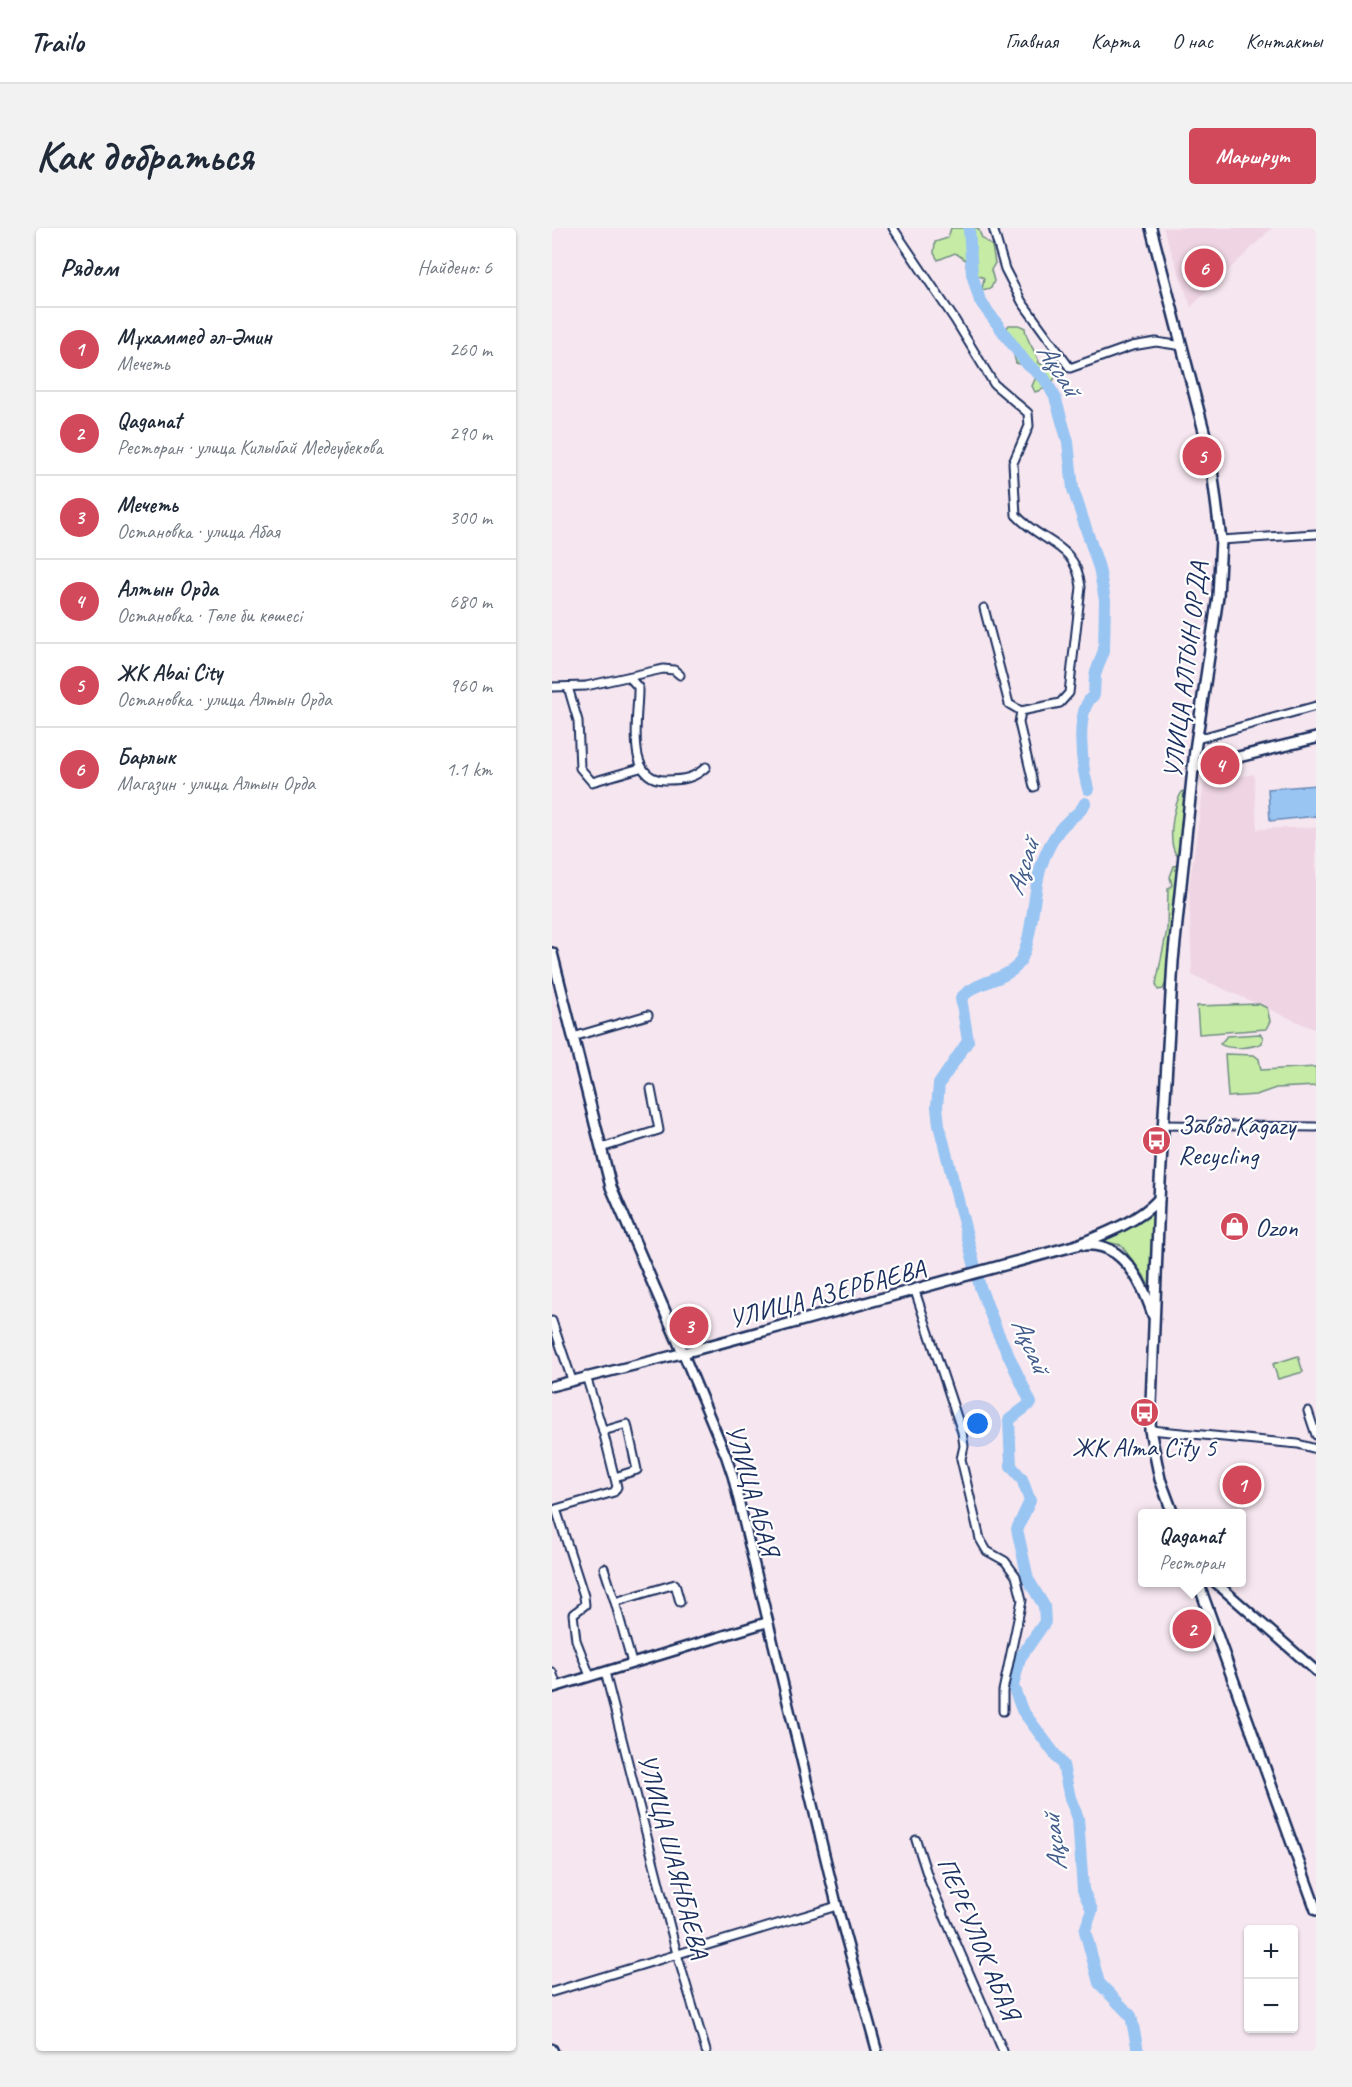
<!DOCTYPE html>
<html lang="ru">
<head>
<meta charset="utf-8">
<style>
	body { margin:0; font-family:Caveat,sans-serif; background:#f2f2f3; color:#1f2937 }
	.controls { position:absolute; right:18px; bottom:18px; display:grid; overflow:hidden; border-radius:6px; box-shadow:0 2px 4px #0004 }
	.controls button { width:54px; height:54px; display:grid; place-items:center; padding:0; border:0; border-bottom:2px solid #e0e1e3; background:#fff; color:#1f2937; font:30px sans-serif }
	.you { position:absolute; left:426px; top:1196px; width:21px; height:21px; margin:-15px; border:4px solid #fff; border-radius:50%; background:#1a73e8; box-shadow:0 0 0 9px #1a73e833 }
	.badge { display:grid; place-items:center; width:39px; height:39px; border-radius:50%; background:#d1495b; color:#fff; font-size:20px; font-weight:700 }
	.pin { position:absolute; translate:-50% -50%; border:3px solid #fff; box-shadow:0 2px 6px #0006 }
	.popup { position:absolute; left:586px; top:1281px; width:108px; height:78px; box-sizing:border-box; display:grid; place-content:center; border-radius:6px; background:#fff; filter:drop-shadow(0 2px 4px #0005); font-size:20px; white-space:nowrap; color:#747a83 }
	.popup b { font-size:22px; color:#1f2937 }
	.popup::after { content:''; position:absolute; left:50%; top:100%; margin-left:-12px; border:12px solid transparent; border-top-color:#fff }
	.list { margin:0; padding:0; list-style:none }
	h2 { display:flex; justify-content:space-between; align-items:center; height:78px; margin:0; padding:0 24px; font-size:26px }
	h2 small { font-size:20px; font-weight:400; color:#747a83 }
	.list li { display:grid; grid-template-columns:39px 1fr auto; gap:18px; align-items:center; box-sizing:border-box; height:84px; padding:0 24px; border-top:2px solid #e0e1e3 }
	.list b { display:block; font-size:22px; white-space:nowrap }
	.list p { margin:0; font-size:20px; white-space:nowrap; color:#747a83 }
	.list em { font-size:20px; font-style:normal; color:#747a83 }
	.map { position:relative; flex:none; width:764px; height:1823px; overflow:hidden; border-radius:6px }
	header { display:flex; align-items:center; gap:36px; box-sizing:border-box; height:84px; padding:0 30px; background:#fff; border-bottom:2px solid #e0e1e3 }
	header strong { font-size:28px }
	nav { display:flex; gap:33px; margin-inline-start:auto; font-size:21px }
	.intro { display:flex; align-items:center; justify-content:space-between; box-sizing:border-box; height:144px; padding:0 36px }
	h1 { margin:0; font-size:42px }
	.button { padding:15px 27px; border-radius:6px; background:#d1495b; color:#fff; font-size:21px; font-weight:700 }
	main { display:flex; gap:36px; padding:0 36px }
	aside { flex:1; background:#fff; border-radius:6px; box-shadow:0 2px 4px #0004 }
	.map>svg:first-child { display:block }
</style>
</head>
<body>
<header>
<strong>Trailo</strong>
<nav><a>Главная</a><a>Карта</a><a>О нас</a><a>Контакты</a></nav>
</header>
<div class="intro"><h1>Как добраться</h1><a class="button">Маршрут</a></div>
<main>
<aside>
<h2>Рядом<small>Найдено: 6</small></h2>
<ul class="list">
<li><span class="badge">1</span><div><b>Мұхаммед әл-Әмин</b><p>Мечеть</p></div><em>260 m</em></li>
<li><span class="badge">2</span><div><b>Qaganat</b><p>Ресторан · улица Килыбай Медеубекова</p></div><em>290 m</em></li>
<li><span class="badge">3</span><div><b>Мечеть</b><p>Остановка · улица Абая</p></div><em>300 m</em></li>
<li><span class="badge">4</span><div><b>Алтын Орда</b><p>Остановка · Төле би көшесі</p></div><em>680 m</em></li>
<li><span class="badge">5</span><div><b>ЖК Abai City</b><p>Остановка · улица Алтын Орда</p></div><em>960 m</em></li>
<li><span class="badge">6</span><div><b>Барлык</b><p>Магазин · улица Алтын Орда</p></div><em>1.1 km</em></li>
</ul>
</aside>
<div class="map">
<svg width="764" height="1823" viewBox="0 0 764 1823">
	<rect width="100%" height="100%" fill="#f6e6ef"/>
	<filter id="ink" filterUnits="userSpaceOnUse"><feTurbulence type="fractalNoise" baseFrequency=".0167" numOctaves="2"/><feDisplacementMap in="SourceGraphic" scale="12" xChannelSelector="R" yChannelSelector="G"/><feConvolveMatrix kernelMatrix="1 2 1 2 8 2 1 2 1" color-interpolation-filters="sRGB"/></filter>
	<g filter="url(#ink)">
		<g fill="#efd5e4">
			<polygon points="611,0 720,0 639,79"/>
			<polygon points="702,546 705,601 764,599 764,802 640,747 637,660 652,555"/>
		</g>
		<g fill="#c5eba5" stroke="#708d82" stroke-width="1.5">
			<polygon points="399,0 426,0 430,10 440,18 443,35 439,42 442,53 439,60 430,62 432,50 418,44 414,38 415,33 403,25 386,32 382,25 383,14 396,10"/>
			<path d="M 457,97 L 467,97 L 473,100 C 474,114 484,122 487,135 L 494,139 L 502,135 L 506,137 C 506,152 496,161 483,164 L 480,158 L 484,149 L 473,137 L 464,135 L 460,120 L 451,112 L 451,105 Z"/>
			<path d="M 631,563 L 635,566 L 634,578 L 630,583 L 628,630 C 613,621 621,574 631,563 Z"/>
			<polygon points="626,637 628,640 615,753 611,761 606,762 604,756 615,702 616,661 620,657 618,649 622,638"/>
			<polygon points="707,776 715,780 718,793 714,801 647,806 645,778"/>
			<path d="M 708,806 L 711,809 L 710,815 C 700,820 677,822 668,816 L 675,808 Z"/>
			<polygon points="673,826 702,827 707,831 709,842 764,839 764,858 724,860 704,867 676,869"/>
			<polygon points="602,984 601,1069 592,1048 569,1017 543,1012 571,1002"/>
			<polygon points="746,1128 751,1144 726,1151 721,1136"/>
		</g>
		<polygon fill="#99c5f3" stroke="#6789b7" stroke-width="1.5" points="764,557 764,588 718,593 716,561"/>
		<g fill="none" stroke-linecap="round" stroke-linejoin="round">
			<g stroke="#99c5f3" stroke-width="12">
				<path d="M 417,0 L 420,46 L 428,73 L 475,136 L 492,150 L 503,169 L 516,214 L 521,261 L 547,340 L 553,372 L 552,422 L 543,447 L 542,467 C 522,482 530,539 536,561"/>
				<path d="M 533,575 C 528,586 523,586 515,594 C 503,604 492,627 488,642 C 481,666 480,723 464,739 C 450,753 425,753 409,770 L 416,813 L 387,856 L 385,879 L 387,897 L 428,1059 L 445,1103 L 479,1175 L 457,1192 L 459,1238 L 470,1251 L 478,1273 L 465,1301 L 476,1351 L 492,1378 L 493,1394 L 468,1430 L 461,1458 L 470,1482 L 511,1537 L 518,1570 L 526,1590 L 531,1662 L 540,1682 L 533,1703 L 547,1755 L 579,1788 L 586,1823"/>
			</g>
			<defs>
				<g id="minor">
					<path d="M 341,0 L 403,92 L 442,156 L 476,185 L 477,198 L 461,235 L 464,287 C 490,316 524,314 529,359 L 517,465 L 508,475 L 469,483 L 467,495 L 482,559"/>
					<polyline points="441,0 453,41 470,74 518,140 580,118 604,114 631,118"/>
					<polyline points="669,312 764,306"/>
					<polyline points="432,380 457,476 469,483"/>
					<path d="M 77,449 L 86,459 C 87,487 71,554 115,552 C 131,552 143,550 154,539"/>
					<polyline points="0,459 34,458 111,441 122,442 128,447"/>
					<polyline points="16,459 26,493 28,540 40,554 88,540"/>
					<polyline points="645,511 764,478"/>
					<polyline points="21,809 96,787"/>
					<polyline points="611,897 764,899"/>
					<polyline points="49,920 107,902 99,861"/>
					<polyline points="363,1063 410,1204 412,1218 409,1231 428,1311 435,1323 453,1333 464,1348 470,1372 451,1463 451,1483"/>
					<polyline points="0,1093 20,1152"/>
					<polyline points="34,1148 51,1203"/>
					<polyline points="756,1183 764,1207"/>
					<polyline points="598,1202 746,1216 764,1221"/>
					<polyline points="52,1340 63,1374 123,1356 128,1374"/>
					<polyline points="63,1374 80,1435"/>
					<polyline points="0,1444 5,1458"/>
					<polyline points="53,1444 125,1726 154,1823"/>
					<polyline points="38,1448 24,1412 21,1386 33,1377 32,1368 4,1281 62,1264 65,1259 51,1203 75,1196 85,1242 63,1249"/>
					<polyline points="364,1612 378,1655 451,1823"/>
					<polyline points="0,1764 285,1678"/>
				</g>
				<g id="tertiary">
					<polyline points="0,1158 131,1125 174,1228 181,1249 285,1678 325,1823"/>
					<polyline points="663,1354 764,1443"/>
					<polyline points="0,1460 216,1394"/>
					<polyline points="0,1821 1,1823"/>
				</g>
				<g id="secondary">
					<polyline points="599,0 658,226 669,312 666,368 643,522 621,733 607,971 598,1202 608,1251 621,1286"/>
					<polyline points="641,540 764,510"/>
					<path d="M 0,725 L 59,959 L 131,1125 L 525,1017 C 553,1006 587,993 607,971"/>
					<path d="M 533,1017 C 572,1014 591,1056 601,1087"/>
					<polyline points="646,1354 764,1682"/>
				</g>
			</defs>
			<use href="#minor" stroke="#1b2f5e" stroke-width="11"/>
			<use href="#tertiary" stroke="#1b2f5e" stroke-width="13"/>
			<use href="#secondary" stroke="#1b2f5e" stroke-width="14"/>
			<use href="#minor" stroke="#fff" stroke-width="7"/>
			<use href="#tertiary" stroke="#fff" stroke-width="8"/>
			<use href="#secondary" stroke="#fff" stroke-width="9"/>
		</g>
	</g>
	<defs>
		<symbol id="bus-disc" viewBox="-11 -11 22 22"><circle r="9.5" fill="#d1495b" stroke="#fff"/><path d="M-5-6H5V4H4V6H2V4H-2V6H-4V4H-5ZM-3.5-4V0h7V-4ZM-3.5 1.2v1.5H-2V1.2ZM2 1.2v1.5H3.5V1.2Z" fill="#fff"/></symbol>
		<symbol id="shop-disc" viewBox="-11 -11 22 22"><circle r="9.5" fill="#d1495b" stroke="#fff"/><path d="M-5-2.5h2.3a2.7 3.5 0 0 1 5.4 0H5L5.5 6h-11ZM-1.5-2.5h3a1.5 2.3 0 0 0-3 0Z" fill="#fff"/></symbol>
	</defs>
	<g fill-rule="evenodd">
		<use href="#bus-disc" x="588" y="896" width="33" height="33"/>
		<use href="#shop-disc" x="666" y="982" width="33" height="33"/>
		<use href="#bus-disc" x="576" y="1168" width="33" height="33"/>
	</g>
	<g text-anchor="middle" stroke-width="4.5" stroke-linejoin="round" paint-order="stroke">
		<g font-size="26" fill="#1b2f5e" stroke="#fff">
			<text transform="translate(633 442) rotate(-83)" y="9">УЛИЦА АЛТЫН ОРДА</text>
			<text transform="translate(275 1065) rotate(-15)" y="9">УЛИЦА АЗЕРБАЕВА</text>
			<text transform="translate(201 1262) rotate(74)" y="9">УЛИЦА АБАЯ</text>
			<text transform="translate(122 1628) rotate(75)" y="9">УЛИЦА ШАЯНБАЕВА</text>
			<text transform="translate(427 1710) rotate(67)" y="9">ПЕРЕУЛОК АБАЯ</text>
		</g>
		<g font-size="26" fill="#1b2f5e" stroke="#fff" text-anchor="start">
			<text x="626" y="906">Завод Kagazy<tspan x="626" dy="30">Recycling</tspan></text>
			<text x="703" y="1008">Ozon</text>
			<text x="592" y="1228" text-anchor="middle">ЖК Alma City 5</text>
		</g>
		<g font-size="27" font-style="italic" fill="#415c8b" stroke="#fff">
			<text transform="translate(507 141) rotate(57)" y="9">Ақсай</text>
			<text transform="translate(470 639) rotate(-72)" y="9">Ақсай</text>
			<text transform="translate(479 1117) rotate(66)" y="9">Ақсай</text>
			<text transform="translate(502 1615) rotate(-97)" y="9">Ақсай</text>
		</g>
	</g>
</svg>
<div class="controls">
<button>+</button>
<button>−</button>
</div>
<div class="you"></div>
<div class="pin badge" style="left:690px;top:1257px">1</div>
<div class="pin badge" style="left:640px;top:1401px">2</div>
<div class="popup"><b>Qaganat</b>Ресторан</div>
<div class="pin badge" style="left:137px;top:1098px">3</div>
<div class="pin badge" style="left:668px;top:537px">4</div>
<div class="pin badge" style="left:650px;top:228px">5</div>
<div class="pin badge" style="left:652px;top:40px">6</div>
</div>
</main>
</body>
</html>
